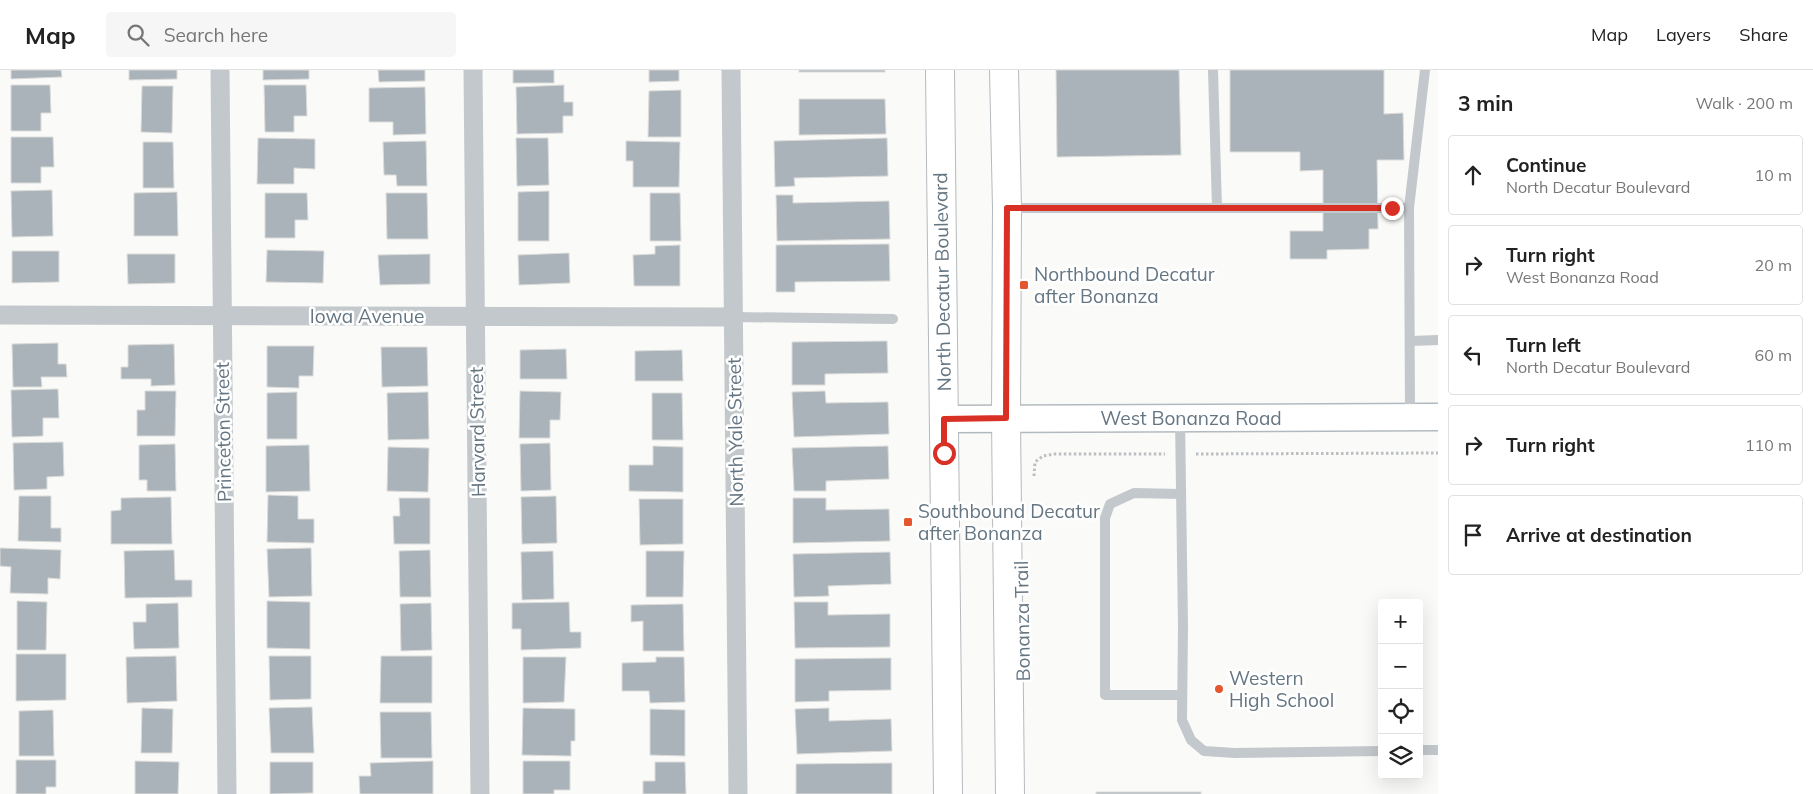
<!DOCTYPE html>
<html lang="en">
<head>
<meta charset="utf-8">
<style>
	body { margin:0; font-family:Mulish,sans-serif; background:#f6f6f6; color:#222 }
	.controls { position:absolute; right:15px; bottom:15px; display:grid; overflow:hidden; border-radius:5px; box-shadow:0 5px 20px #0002 }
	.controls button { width:45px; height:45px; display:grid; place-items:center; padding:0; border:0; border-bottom:1px solid #e0e0e0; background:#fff; color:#222; font:25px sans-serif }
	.stop { position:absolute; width:15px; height:15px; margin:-11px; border:4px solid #d93025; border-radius:50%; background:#fff }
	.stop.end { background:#d93025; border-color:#fff; box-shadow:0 1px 5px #0008 }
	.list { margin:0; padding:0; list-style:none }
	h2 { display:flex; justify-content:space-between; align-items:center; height:65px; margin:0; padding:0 20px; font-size:21px }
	h2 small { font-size:16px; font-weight:400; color:#767676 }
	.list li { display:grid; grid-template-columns:32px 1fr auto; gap:15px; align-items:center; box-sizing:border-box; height:80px; margin:0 10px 10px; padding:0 10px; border:1px solid #e0e0e0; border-radius:5px }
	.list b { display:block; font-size:19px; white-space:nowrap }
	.list p { margin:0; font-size:16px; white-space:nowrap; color:#767676 }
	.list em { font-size:16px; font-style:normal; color:#767676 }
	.icon { flex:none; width:28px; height:28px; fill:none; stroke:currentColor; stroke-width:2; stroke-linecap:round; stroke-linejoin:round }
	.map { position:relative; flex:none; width:1438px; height:724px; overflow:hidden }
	header { display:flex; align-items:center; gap:30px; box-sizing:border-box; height:70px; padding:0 25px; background:#fff; border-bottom:1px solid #e0e0e0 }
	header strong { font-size:24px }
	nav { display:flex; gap:28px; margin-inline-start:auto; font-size:18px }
	.search { width:350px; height:45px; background:#f6f6f6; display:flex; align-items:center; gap:12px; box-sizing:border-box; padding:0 18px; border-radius:5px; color:#767676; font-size:19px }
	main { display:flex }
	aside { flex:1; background:#fff }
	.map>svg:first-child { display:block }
</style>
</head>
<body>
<header>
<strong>Map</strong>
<div class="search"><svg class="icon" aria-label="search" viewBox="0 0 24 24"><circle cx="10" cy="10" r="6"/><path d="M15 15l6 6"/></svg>Search here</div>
<nav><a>Map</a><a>Layers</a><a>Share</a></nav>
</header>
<main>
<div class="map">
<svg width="1438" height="724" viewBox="0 0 1438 724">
	<rect width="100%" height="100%" fill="#fafaf8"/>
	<g fill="#aab3b9" stroke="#dcdcda">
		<polygon points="11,0 61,0 62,7 11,9"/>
		<polygon points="129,0 177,0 177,9 129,10"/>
		<polygon points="263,0 309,0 309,9 263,10"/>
		<polygon points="378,0 425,0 425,11 379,12"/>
		<rect x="513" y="0" width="41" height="13"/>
		<polygon points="649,0 679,0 679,11 649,12"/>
		<rect x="799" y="0" width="86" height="2"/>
		<polygon points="1056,0 1179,0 1181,85 1057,87"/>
		<polygon points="1230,0 1384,0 1384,44 1403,43 1404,90 1377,90 1378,159 1369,159 1369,179 1327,180 1327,189 1290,189 1290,161 1323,161 1323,100 1300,101 1300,82 1230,82"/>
		<polygon points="11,15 50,15 51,43 41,43 41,61 11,61"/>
		<polygon points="264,15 306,15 307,46 294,46 294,62 265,62"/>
		<polygon points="564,15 564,32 573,32 573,46 563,46 563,63 517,64 516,17"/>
		<polygon points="142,16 173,16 172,63 141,62"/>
		<polygon points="425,17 426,64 393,65 393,52 369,52 369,18"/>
		<polygon points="681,20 681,67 648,67 649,21"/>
		<polygon points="799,29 885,29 886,64 799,65"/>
		<polygon points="11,67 53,67 54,97 41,97 41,113 11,113"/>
		<polygon points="258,68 315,69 315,99 294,98 294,114 257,114"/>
		<polygon points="516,68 548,68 549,115 517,116"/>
		<polygon points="887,68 888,106 794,108 795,116 775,117 774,71"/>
		<polygon points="426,71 427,116 397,116 396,105 384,105 383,72"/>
		<polygon points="626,71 680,72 679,117 633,117 633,91 626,91"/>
		<polygon points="143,72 173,72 174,118 143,118"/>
		<polygon points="52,120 53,166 12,167 11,121"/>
		<polygon points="549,121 549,171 518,171 518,122"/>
		<polygon points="177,122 178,166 134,166 134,123"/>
		<polygon points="265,123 307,123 308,150 295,150 295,168 265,168"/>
		<polygon points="386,123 427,123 428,169 387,169"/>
		<polygon points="650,123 680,123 681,171 650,171"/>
		<polygon points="776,125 793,125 793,133 889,131 890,169 777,171"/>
		<polygon points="889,174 890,211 795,212 795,222 776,222 776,175"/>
		<polygon points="680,175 680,216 634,216 633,185 655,184 655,176"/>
		<polygon points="267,180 324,181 323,213 266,212"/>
		<polygon points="12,181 59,181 59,212 12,213"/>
		<polygon points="569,183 570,213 519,215 518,185"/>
		<polygon points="127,184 175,184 175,213 128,214"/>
		<polygon points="430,184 430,214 380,215 378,185"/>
		<polygon points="887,271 888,303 825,304 825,315 792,315 792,272"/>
		<polygon points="58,273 58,294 66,294 67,307 41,307 42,317 13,317 12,274"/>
		<polygon points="174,274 175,315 151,316 151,309 121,309 121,297 128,297 128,275"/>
		<polygon points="267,276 314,276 313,306 299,306 299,318 267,317"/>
		<polygon points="381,277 427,277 428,316 382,317"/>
		<polygon points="566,279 567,309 520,309 520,280"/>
		<polygon points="682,280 683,311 635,311 635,281"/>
		<polygon points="58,319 59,348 43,348 43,366 12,367 11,320"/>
		<polygon points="145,321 176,321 175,366 137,366 137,340 145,340"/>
		<polygon points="520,321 561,322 560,350 550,350 550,368 519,368"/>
		<polygon points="825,321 826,333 888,332 889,364 794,367 792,322"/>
		<polygon points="297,322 297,369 267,369 267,323"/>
		<polygon points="428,322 429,369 388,370 387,323"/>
		<polygon points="652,323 682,323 683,370 652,370"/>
		<polygon points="63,372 64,406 47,407 47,419 14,420 13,373"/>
		<polygon points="550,373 551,420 521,421 520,374"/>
		<polygon points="175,374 176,421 147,421 147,410 139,410 139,375"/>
		<polygon points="309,375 310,421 266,422 266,376"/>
		<polygon points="653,376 683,377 683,422 629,421 629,395 653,395"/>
		<polygon points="888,376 889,409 826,411 826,421 794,421 792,378"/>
		<polygon points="388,377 429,378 428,422 387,421"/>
		<polygon points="268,425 298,426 298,449 314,449 314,473 267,472"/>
		<polygon points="19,426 51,426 51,458 61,458 61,472 18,471"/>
		<polygon points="556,426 557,473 522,474 521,427"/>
		<polygon points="171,427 172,474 111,474 111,441 121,440 121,428"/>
		<polygon points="399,428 430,428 430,474 394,474 393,446 400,446"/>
		<polygon points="793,428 826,428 826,440 889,439 890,471 793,473"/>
		<polygon points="639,429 683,429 683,474 640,475"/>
		<polygon points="0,478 61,480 60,509 48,508 48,524 10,523 11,497 0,496"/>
		<polygon points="311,478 312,526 269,527 267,479"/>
		<polygon points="174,480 175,510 192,510 192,527 125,528 124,481"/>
		<polygon points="430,480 431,527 400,527 399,481"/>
		<polygon points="553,481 554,529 522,530 521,482"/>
		<polygon points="646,481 684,481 683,527 646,527"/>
		<polygon points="890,482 891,514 828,516 829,526 794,527 793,484"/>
		<polygon points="17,531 47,532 46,580 17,580"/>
		<polygon points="267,531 310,532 310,579 267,578"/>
		<polygon points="569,532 570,562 581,562 581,578 521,580 521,559 512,559 512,533"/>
		<polygon points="794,532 828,532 828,545 890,544 890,577 795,578"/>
		<polygon points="178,533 179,578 134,579 133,552 146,552 146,534"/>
		<polygon points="431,533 432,580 401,581 400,534"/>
		<polygon points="683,534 684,581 643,581 643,551 631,552 631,535"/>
		<polygon points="16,584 66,584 66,630 16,631"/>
		<polygon points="176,586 177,631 127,633 126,587"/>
		<polygon points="269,586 311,586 311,629 270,630"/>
		<polygon points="381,586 432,586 432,633 380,633"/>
		<polygon points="523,587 566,587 564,632 523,633"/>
		<polygon points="656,587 684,587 685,632 650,633 649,621 622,621 622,593 656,592"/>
		<polygon points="891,588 891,620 829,621 829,631 795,632 795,589"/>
		<polygon points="312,637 314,683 271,683 269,638"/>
		<polygon points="142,638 173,639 172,683 141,683"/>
		<polygon points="523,638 575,639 575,671 571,671 571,686 522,685"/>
		<polygon points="829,638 829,651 891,649 892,681 797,684 795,639"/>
		<polygon points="650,639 685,640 685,686 650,685"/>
		<polygon points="53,640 54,686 19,686 19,641"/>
		<polygon points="380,642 431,642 432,688 381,688"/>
		<polygon points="16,690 56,690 56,717 46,717 46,724 16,724"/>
		<polygon points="135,691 179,692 178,724 135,724"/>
		<polygon points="433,691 433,724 360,724 359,706 371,706 370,693"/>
		<polygon points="523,691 570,691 570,720 554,720 554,724 523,724"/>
		<polygon points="270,692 313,692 313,723 270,724"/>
		<polygon points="655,692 685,692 686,724 643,724 643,711 655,711"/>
		<polygon points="892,693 892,724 796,724 796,694"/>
		<rect x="1096" y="722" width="105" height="2"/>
	</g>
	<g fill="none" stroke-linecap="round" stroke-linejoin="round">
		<defs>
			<polyline id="secondary" points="944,349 1438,347"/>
			<g id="primary">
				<polyline points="940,0 948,724"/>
				<polyline points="1004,0 1007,138 1006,348 1010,724"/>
			</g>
		</defs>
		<use href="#secondary" stroke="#b3babf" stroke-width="29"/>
		<use href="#primary" stroke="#b5babe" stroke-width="30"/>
		<g stroke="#bbbfc2" stroke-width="3" stroke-dasharray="2.5 2.5" stroke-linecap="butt">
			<polyline points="1196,384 1438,383"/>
			<polyline points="1034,406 1035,392 1043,386 1054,384 1165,384"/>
		</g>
		<g stroke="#c3c8cc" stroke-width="10">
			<polyline points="1213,0 1217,138"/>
			<polyline points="1007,138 1409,138 1410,346"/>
			<polyline points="1409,138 1425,0"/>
			<polyline points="733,247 893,249"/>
			<polyline points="1410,271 1438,270"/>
			<polyline points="1180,349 1183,556 1182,650 1191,670 1204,681 1235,683 1382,681"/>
			<polyline points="1180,424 1134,423 1110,434 1105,448 1105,625 1182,625"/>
			<polyline points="1419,680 1438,680"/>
		</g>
		<g stroke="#c3c8cc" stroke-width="19">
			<polyline points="220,0 227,724"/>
			<polyline points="473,0 480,724"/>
			<polyline points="731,0 738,724"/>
			<polyline points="0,245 733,247"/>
		</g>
		<use href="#secondary" stroke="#fff" stroke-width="26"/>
		<use href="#primary" stroke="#fff" stroke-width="28"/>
	</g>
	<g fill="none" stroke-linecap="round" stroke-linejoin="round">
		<polyline stroke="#d93025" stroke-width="6" points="944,383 944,349 1006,348 1007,138 1392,138"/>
	</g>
	<g fill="#e4572e" stroke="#fff" stroke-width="2">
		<rect x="1019" y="210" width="10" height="10" rx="2.5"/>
		<rect x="903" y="447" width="10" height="10" rx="2.5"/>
		<circle cx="1219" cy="619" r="5"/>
	</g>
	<g text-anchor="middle" stroke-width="5" stroke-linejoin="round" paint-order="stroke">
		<g font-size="19" fill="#657683" stroke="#fff" text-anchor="start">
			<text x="1034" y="211">Northbound Decatur<tspan x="1034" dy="22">after Bonanza</tspan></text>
			<text x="918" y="448">Southbound Decatur<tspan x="918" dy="22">after Bonanza</tspan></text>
			<text x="1229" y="615">Western<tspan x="1229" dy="22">High School</tspan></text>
		</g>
		<g font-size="19" fill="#657683" stroke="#fff">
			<text transform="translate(942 212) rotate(-91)" y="7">North Decatur Boulevard</text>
			<text x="367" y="253">Iowa Avenue</text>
			<text x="1191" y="355">West Bonanza Road</text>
			<text transform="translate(223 362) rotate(-91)" y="7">Princeton Street</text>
			<text transform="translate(477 362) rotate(-91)" y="7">Harvard Street</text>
			<text transform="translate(735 362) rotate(-91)" y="7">North Yale Street</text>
			<text transform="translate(1022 551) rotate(-91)" y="7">Bonanza Trail</text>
		</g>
	</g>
</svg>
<div class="controls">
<button>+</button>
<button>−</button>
<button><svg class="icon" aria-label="locate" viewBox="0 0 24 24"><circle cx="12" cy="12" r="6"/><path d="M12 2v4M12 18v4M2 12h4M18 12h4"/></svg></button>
<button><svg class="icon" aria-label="layers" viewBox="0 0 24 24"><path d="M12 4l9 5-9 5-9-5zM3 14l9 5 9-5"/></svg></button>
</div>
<div class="stop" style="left:944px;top:383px"></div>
<div class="stop end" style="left:1392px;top:138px"></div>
</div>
<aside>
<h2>3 min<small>Walk · 200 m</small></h2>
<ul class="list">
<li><svg class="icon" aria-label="ahead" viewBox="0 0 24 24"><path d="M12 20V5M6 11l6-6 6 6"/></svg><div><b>Continue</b><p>North Decatur Boulevard</p></div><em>10 m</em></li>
<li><svg class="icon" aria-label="right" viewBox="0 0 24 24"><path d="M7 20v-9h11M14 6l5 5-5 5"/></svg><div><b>Turn right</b><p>West Bonanza Road</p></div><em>20 m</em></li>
<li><svg class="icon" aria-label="left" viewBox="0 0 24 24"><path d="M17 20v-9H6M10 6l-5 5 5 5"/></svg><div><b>Turn left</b><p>North Decatur Boulevard</p></div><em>60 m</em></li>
<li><svg class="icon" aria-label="right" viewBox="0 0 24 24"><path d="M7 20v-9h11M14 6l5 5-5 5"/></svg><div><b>Turn right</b></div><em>110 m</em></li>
<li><svg class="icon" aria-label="arrive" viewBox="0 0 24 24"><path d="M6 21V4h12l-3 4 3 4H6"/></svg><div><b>Arrive at destination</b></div></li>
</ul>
</aside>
</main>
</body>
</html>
